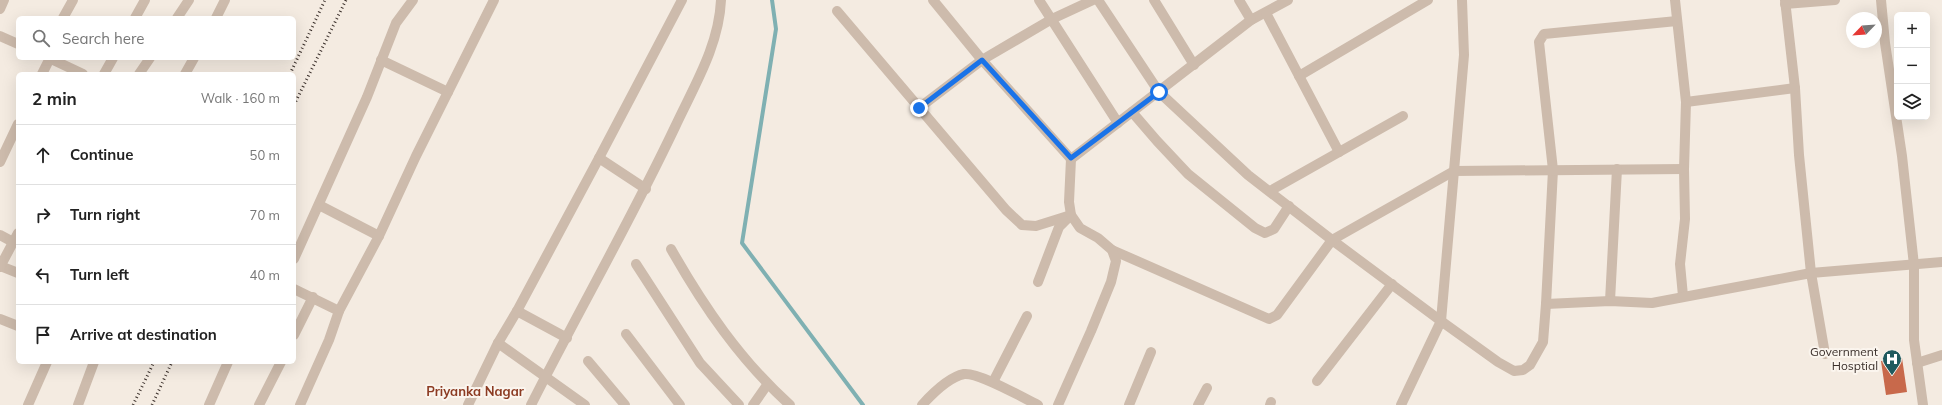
<!DOCTYPE html>
<html lang="en">
<head>
<meta charset="utf-8">
<style>
	body { margin:0; font-family:Mulish,sans-serif; background:#f2f2f2; color:#222 }
	.controls { position:absolute; right:12px; top:12px; display:grid; overflow:hidden; border-radius:6px; box-shadow:0 4px 16px #0002 }
	.controls button { width:36px; height:36px; display:grid; place-items:center; padding:0; border:0; border-bottom:1px solid #e0e0e0; background:#fff; color:#222; font:20px sans-serif }
	.compass { position:absolute; left:1846px; top:12px; width:36px; height:36px; border-radius:50%; background:#fff; box-shadow:0 4px 16px #0002; rotate:245deg }
	.stop { position:absolute; width:12px; height:12px; margin:-9px; border:3px solid #1a73e8; border-radius:50%; background:#fff }
	.stop.end { background:#1a73e8; border-color:#fff; box-shadow:0 1px 4px #0008 }
	.list { margin:0; padding:0; list-style:none }
	h2 { display:flex; justify-content:space-between; align-items:center; height:52px; margin:0; padding:0 16px; font-size:17px }
	h2 small { font-size:13px; font-weight:400; color:#767676 }
	.list li { display:grid; grid-template-columns:26px 1fr auto; gap:12px; align-items:center; box-sizing:border-box; height:60px; padding:0 16px; border-top:1px solid #e0e0e0 }
	.list b { display:block; font-size:15px; white-space:nowrap }
	.list em { font-size:13px; font-style:normal; color:#767676 }
	.icon { flex:none; width:22px; height:22px; fill:none; stroke:currentColor; stroke-width:2; stroke-linecap:round; stroke-linejoin:round }
	.map { position:relative; flex:none; width:1942px; height:405px; overflow:hidden }
	.search { position:absolute; background:#fff; box-shadow:0 4px 16px #0002; left:16px; top:16px; width:280px; height:44px; display:flex; align-items:center; gap:10px; box-sizing:border-box; padding:0 14px; border-radius:6px; color:#767676; font-size:15px }
	.panel { position:absolute; background:#fff; box-shadow:0 4px 16px #0002; left:16px; top:72px; width:280px; height:292px; border-radius:6px }
	.map>svg:first-child { display:block }
</style>
</head>
<body>
<div class="map">
<svg width="1942" height="405" viewBox="0 0 1942 405">
	<rect width="100%" height="100%" fill="#f4ebe1"/>
	<g fill="none" stroke-linecap="round" stroke-linejoin="round">
		<polyline stroke="#7fb0b2" stroke-width="4" points="772,0 776,29 742,243 863,405"/>
	</g>
	<polygon fill="#c8694b" points="1902,358 1907,392 1886,395 1881,361"/>
	<g fill="none" stroke-linecap="round" stroke-linejoin="round">
		<g stroke="#cdbbac" stroke-width="10">
			<polyline points="1039,0 1118,123"/>
			<polyline points="1093,0 1052,19 982,60 1071,159 1251,20 1288,0"/>
			<polyline points="1098,0 1159,92 1248,175 1332,240 1441,321 1498,362 1514,371 1523,370 1530,365 1543,342 1546,304 1553,170 1539,42 1544,34 1677,21"/>
			<polyline points="1154,0 1194,65"/>
			<polyline points="1239,0 1251,20"/>
			<polyline points="1675,0 1686,102 1684,169 1685,219 1680,264 1683,296"/>
			<polyline points="1785,0 1795,88 1799,155 1811,273 1825,354"/>
			<polyline points="1881,0 1885,43 1902,156 1914,265 1914,340 1923,405"/>
			<polyline points="1785,4 1835,0"/>
			<polyline points="0,9 4,0"/>
			<polyline points="837,11 1006,210 1022,225 1036,226 1071,215"/>
			<polyline points="1266,13 1339,152"/>
			<polyline points="63,18 73,0"/>
			<polyline points="135,18 145,0"/>
			<polyline points="177,18 189,0"/>
			<polyline points="216,18 225,0"/>
			<polyline points="0,36 18,44"/>
			<polyline points="49,58 83,74"/>
			<polyline points="381,60 448,92"/>
			<polyline points="42,74 50,58"/>
			<polyline points="104,74 113,58"/>
			<polyline points="139,74 150,58"/>
			<polyline points="185,74 194,58"/>
			<polyline points="1299,76 1428,0"/>
			<polyline points="1686,102 1795,88"/>
			<polyline points="919,108 982,60 933,0"/>
			<polyline points="1132,112 1157,141 1188,174 1255,228 1265,233 1274,229 1289,206"/>
			<polyline points="599,158 646,189"/>
			<polyline points="0,162 18,124"/>
			<polyline points="1270,191 1403,116"/>
			<polyline points="319,205 379,236"/>
			<polyline points="0,235 13,242"/>
			<path d="M 671,249 C 704,307 740,360 790,405"/>
			<polyline points="1112,250 1269,319 1277,315 1332,240 1454,171 1684,169"/>
			<polyline points="294,259 367,97 396,23 413,0"/>
			<polyline points="636,264 700,363 739,405"/>
			<polyline points="0,266 18,273"/>
			<polyline points="0,267 18,233"/>
			<polyline points="1038,282 1059,227 1068,218"/>
			<polyline points="294,289 339,311 329,340 300,405"/>
			<polyline points="1610,301 1617,169"/>
			<polyline points="1546,304 1610,301 1652,303 1811,273 1942,262"/>
			<polyline points="339,311 379,236 416,156 494,0"/>
			<polyline points="517,311 567,338"/>
			<polyline points="0,319 18,326"/>
			<polyline points="626,334 680,405"/>
			<polyline points="294,335 313,297"/>
			<polyline points="498,343 585,405"/>
			<polyline points="588,361 625,405"/>
			<polyline points="1917,363 1942,355"/>
			<polyline points="1317,381 1392,284"/>
			<polyline points="993,382 1027,316"/>
			<polyline points="28,405 47,362"/>
			<polyline points="78,405 94,362"/>
			<polyline points="209,405 228,362"/>
			<polyline points="259,405 281,362"/>
			<polyline points="468,405 498,343 517,311 599,158 682,0"/>
			<path d="M 531,405 C 578,312 630,222 675,127 C 694,86 719,46 721,0"/>
			<polyline points="753,405 767,385"/>
			<path d="M 922,405 C 932,394 949,377 964,374 C 979,372 1023,398 1038,405"/>
			<polyline points="1058,405 1091,331 1111,282 1116,261 1112,250 1098,238 1080,228 1071,215 1069,202 1071,159"/>
			<polyline points="1129,405 1151,352"/>
			<polyline points="1198,405 1207,388"/>
			<polyline points="1270,405 1271,402"/>
			<polyline points="1401,405 1441,321 1464,55 1462,0"/>
		</g>
		<g stroke="#3b302b" stroke-width="3" stroke-dasharray="1 3" stroke-linecap="butt">
			<polyline points="290,74 325,0"/>
			<polyline points="294,105 346,0"/>
			<polyline points="133,405 154,362"/>
			<polyline points="152,405 172,362"/>
		</g>
	</g>
	<g fill="none" stroke-linecap="round" stroke-linejoin="round">
		<polyline stroke="#1a73e8" stroke-width="5" points="919,108 982,60 1071,158 1159,92"/>
	</g>
	<defs>
		<symbol id="hospital-pin" viewBox="-11 -11 22 30"><path d="M0 17L-7.5 6A9.5 9.5 0 1 1 7.5 6Z" fill="#1f5a5e" stroke="#fbf5ee"/><path d="M-5-5h3v3.5h4V-5h3V5h-3V1.5h-4V5h-3Z" fill="#fff"/></symbol>
	</defs>
	<g fill-rule="evenodd">
		<use href="#hospital-pin" x="1881" y="348" width="22" height="30"/>
	</g>
	<g text-anchor="middle" stroke-width="4" stroke-linejoin="round" paint-order="stroke">
		<g font-size="12" fill="#3b302b" stroke="#fbf5ee" text-anchor="end">
			<text x="1878" y="356">Government<tspan x="1878" dy="14">Hosptial</tspan></text>
		</g>
		<g font-size="13" font-weight="bold" fill="#8c3b22" stroke="#fbf5ee">
			<text x="475" y="396">Priyanka Nagar</text>
		</g>
	</g>
</svg>
<div class="controls">
<button>+</button>
<button>−</button>
<button><svg class="icon" aria-label="layers" viewBox="0 0 24 24"><path d="M12 4l9 5-9 5-9-5zM3 14l9 5 9-5"/></svg></button>
</div>
<svg class="compass" viewBox="-18 -18 36 36"><path d="M0-13l5 13h-10z" fill="#e53935"/><path d="M0 13l5-13h-10z" fill="#767676"/></svg>
<div class="stop" style="left:1159px;top:92px"></div>
<div class="stop end" style="left:919px;top:108px"></div>
<div class="search"><svg class="icon" aria-label="search" viewBox="0 0 24 24"><circle cx="10" cy="10" r="6"/><path d="M15 15l6 6"/></svg>Search here</div>
<section class="panel">
<h2>2 min<small>Walk · 160 m</small></h2>
<ul class="list">
<li><svg class="icon" aria-label="ahead" viewBox="0 0 24 24"><path d="M12 20V5M6 11l6-6 6 6"/></svg><div><b>Continue</b></div><em>50 m</em></li>
<li><svg class="icon" aria-label="right" viewBox="0 0 24 24"><path d="M7 20v-9h11M14 6l5 5-5 5"/></svg><div><b>Turn right</b></div><em>70 m</em></li>
<li><svg class="icon" aria-label="left" viewBox="0 0 24 24"><path d="M17 20v-9H6M10 6l-5 5 5 5"/></svg><div><b>Turn left</b></div><em>40 m</em></li>
<li><svg class="icon" aria-label="arrive" viewBox="0 0 24 24"><path d="M6 21V4h12l-3 4 3 4H6"/></svg><div><b>Arrive at destination</b></div></li>
</ul>
</section>
</div>
</body>
</html>
